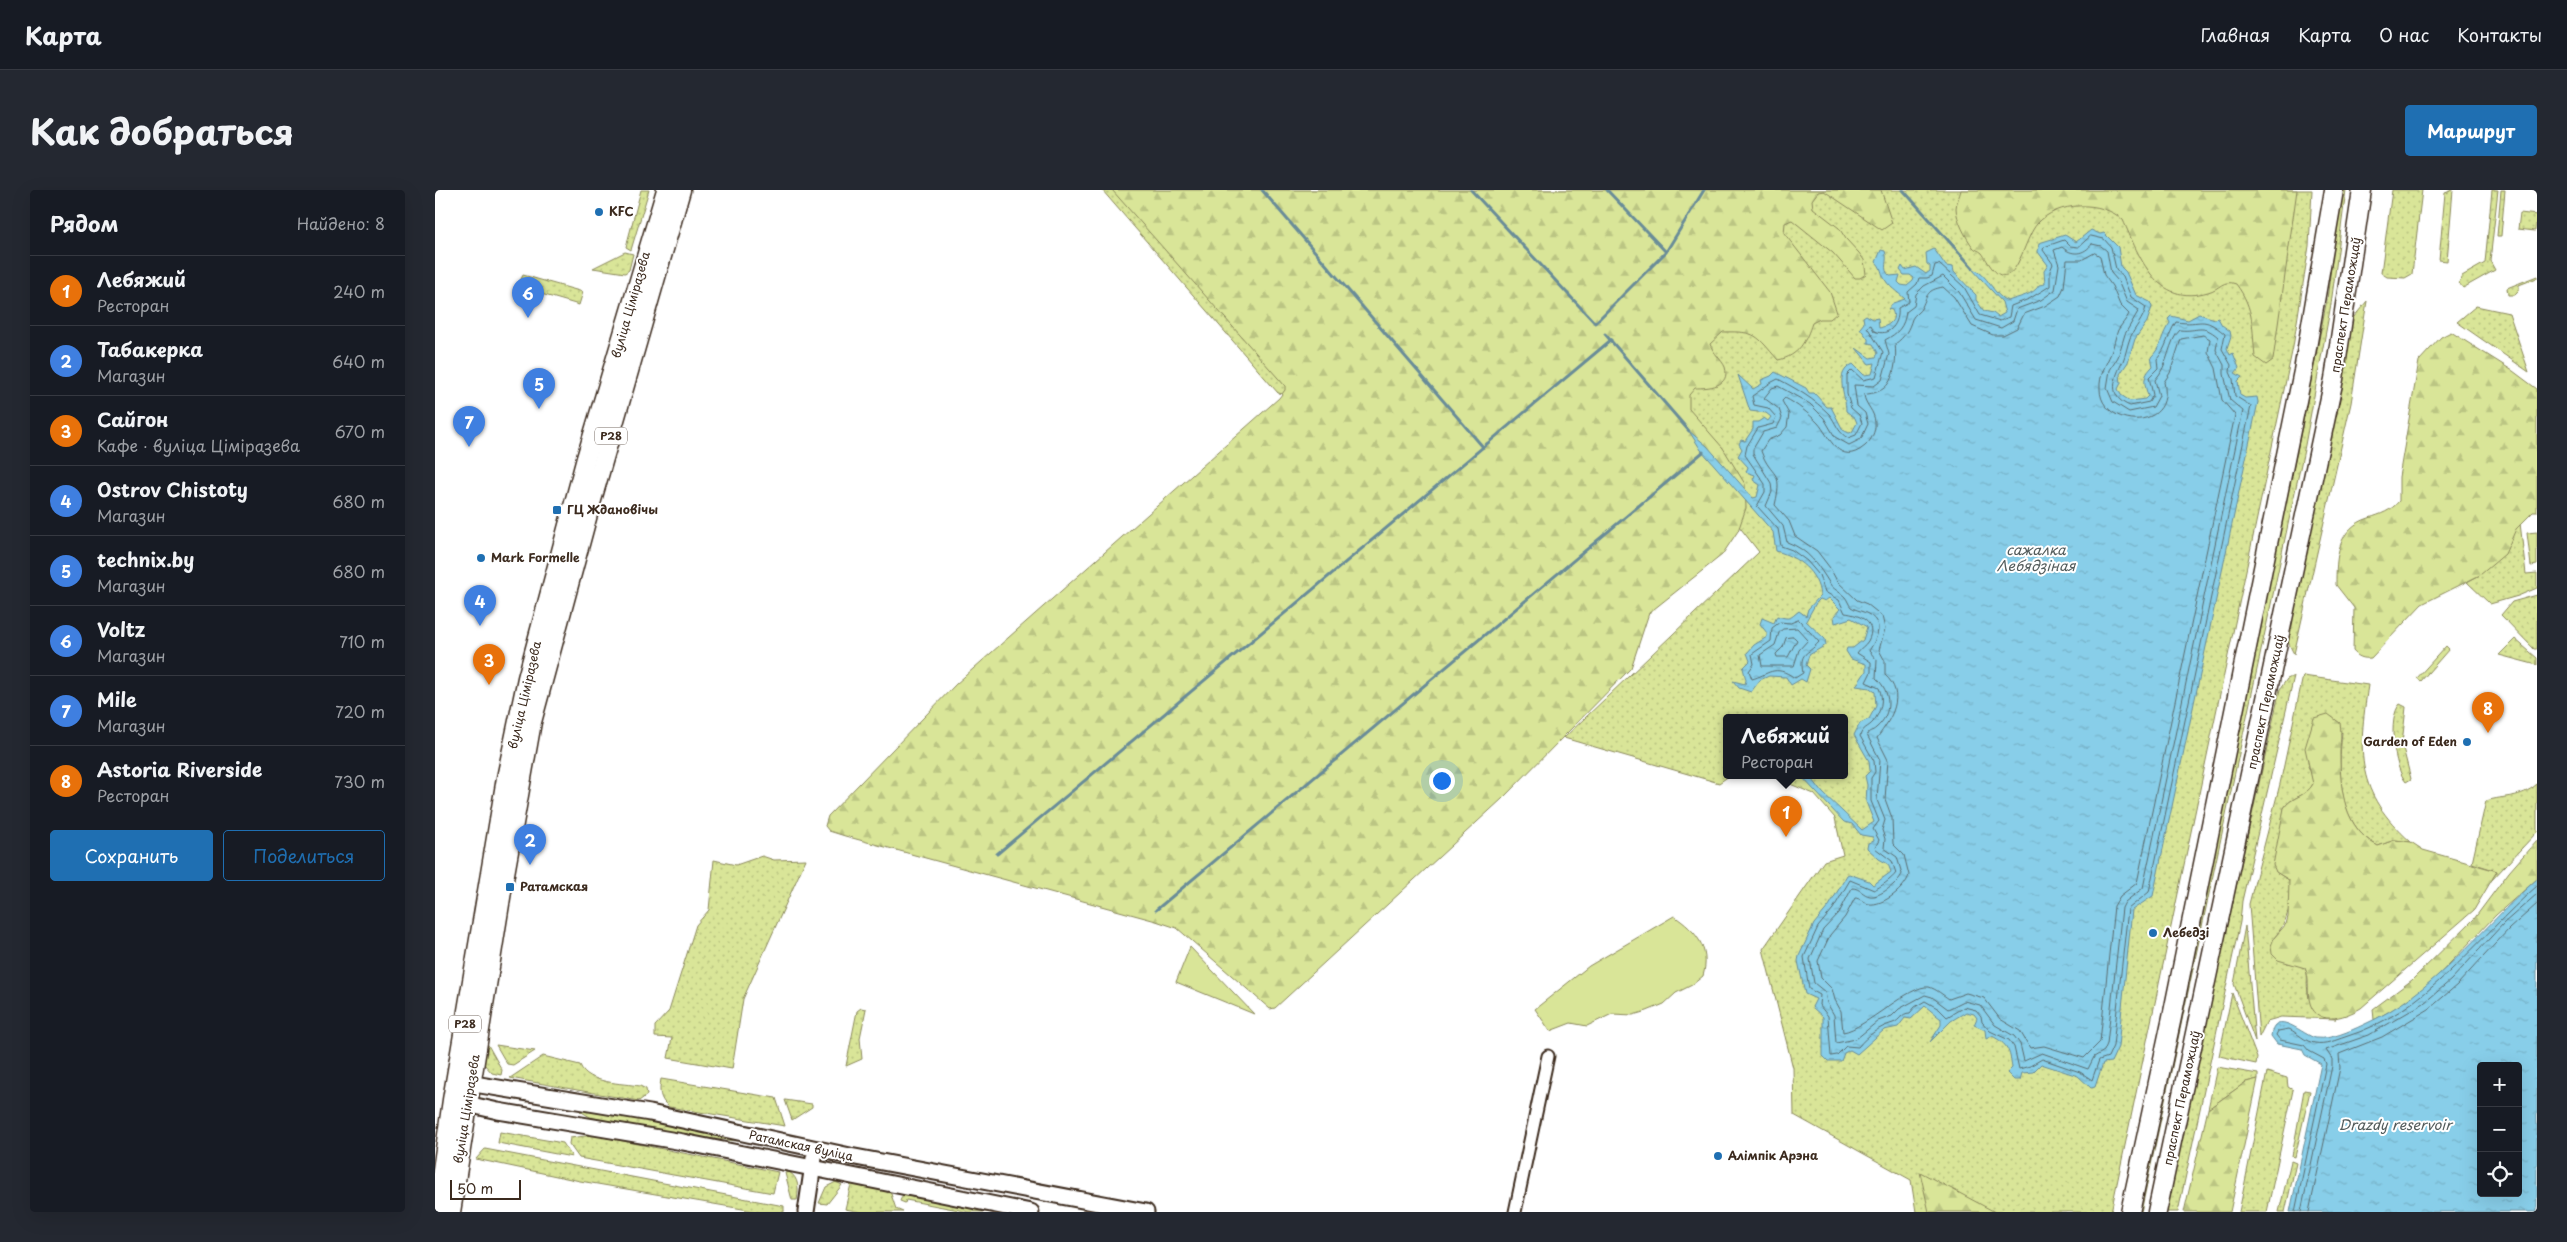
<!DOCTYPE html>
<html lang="ru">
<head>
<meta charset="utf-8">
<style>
	body { margin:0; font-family:"Playpen Sans",sans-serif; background:#242831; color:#f1f3f6 }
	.controls { position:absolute; right:15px; bottom:15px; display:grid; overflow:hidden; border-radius:5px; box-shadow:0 5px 20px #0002 }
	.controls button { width:45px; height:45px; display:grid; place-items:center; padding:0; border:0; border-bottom:1px solid #363941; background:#171b24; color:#f1f3f6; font:25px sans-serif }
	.scale { position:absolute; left:15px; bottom:12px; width:71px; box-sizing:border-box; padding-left:5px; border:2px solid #3b2a1e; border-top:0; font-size:14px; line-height:18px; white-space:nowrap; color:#3b2a1e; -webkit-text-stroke:4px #fff; paint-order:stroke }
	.you { position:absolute; left:1006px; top:590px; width:18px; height:18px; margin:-12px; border:4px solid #fff; border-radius:50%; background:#1a73e8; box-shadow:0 0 0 8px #1a73e833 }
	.badge { display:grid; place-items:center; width:32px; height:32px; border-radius:50%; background:#1f6fb2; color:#fff; font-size:16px; font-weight:700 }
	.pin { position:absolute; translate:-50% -41px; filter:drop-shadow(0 1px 2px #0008) }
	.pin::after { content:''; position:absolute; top:26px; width:18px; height:15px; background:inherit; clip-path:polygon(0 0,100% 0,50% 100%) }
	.popup { position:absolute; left:1288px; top:524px; width:125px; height:65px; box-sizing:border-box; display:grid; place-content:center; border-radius:5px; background:#171b24; filter:drop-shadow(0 1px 4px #0005); font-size:16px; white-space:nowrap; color:#9ea1a6 }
	.popup b { font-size:19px; color:#f1f3f6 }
	.popup::after { content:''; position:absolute; left:50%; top:100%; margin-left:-10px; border:10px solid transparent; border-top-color:#171b24 }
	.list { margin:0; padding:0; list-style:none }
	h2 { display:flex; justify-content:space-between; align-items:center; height:65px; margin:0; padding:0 20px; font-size:21px }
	h2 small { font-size:16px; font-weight:400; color:#9ea1a6 }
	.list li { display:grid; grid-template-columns:32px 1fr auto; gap:15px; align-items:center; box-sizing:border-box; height:70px; padding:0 20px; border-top:1px solid #363941 }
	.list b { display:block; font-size:19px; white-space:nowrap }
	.list p { margin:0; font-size:16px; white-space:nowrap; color:#9ea1a6 }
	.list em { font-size:16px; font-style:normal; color:#9ea1a6 }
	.actions { display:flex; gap:10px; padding:15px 20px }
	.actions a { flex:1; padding:11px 0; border:1px solid #1f6fb2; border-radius:5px; text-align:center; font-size:18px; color:#1f6fb2 }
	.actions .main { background:#1f6fb2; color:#fff }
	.icon { flex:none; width:28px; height:28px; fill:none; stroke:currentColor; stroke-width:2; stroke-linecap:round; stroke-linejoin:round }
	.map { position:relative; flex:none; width:2102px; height:1022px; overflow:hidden; border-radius:5px }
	header { display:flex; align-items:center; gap:30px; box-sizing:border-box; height:70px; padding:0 25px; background:#171b24; border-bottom:1px solid #363941 }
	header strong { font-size:24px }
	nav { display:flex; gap:28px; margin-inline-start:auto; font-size:18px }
	.intro { display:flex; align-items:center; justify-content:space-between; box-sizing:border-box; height:120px; padding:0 30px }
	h1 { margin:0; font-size:35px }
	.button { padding:12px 22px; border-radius:5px; background:#1f6fb2; color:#fff; font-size:18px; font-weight:700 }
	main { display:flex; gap:30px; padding:0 30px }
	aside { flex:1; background:#171b24; border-radius:5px; box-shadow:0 5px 20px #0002 }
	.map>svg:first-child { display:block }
</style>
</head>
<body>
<header>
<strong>Карта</strong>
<nav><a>Главная</a><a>Карта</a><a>О нас</a><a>Контакты</a></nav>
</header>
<div class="intro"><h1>Как добраться</h1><a class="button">Маршрут</a></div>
<main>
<aside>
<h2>Рядом<small>Найдено: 8</small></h2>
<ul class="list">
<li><span class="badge" style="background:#e8710a">1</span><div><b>Лебяжий</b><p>Ресторан</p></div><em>240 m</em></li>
<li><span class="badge" style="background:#3f7fe0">2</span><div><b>Табакерка</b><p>Магазин</p></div><em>640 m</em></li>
<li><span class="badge" style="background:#e8710a">3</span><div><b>Сайгон</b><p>Кафе · вуліца Ціміразева</p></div><em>670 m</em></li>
<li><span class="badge" style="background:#3f7fe0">4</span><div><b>Ostrov Chistoty</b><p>Магазин</p></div><em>680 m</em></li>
<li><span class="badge" style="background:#3f7fe0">5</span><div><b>technix.by</b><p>Магазин</p></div><em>680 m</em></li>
<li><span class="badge" style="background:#3f7fe0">6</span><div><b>Voltz</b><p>Магазин</p></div><em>710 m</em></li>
<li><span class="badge" style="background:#3f7fe0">7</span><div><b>Mile</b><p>Магазин</p></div><em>720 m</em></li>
<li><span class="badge" style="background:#e8710a">8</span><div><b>Astoria Riverside</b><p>Ресторан</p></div><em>730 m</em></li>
</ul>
<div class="actions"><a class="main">Сохранить</a><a>Поделиться</a></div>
</aside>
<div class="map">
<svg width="2102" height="1022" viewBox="0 0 2102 1022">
	<defs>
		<pattern id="grass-dots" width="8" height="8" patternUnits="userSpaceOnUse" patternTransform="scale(1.25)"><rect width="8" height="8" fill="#d9e598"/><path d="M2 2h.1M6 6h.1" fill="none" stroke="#bbc583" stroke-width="1.8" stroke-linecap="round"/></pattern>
		<pattern id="forest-firs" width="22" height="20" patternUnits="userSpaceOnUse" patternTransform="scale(1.25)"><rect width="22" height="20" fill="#d9e598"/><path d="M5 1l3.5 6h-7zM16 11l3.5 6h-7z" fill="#bbc583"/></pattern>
		<pattern id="water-ripples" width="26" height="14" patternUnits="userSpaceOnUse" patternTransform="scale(1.25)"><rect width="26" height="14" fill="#88cee9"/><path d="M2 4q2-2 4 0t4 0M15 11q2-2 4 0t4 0" fill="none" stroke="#76b1c7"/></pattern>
	</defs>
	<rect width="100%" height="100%" fill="#fff"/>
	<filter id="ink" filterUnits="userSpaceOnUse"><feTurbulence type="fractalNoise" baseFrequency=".02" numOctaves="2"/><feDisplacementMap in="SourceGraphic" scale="10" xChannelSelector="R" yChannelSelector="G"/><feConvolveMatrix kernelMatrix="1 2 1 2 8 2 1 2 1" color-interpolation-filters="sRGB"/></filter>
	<g filter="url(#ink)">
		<g fill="url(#grass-dots)" stroke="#8a885b">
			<polygon points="206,0 214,0 196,60 191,57"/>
			<polygon points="667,0 1877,0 1874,56 1858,157 1676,1022 1481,1022 1476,990 1359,925 1358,878 1328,759 1389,671 1408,665 1400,628 1379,604 1336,586 1410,586 1410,528 1292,528 1292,586 1294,586 1284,593 1129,548 1324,362 1164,156 1051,245 843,203"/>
			<polygon points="1906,0 1911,0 1896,114 1870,255 1706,1022 1701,1022 1863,256 1892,109"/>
			<polygon points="1957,0 1987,0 1977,84 1970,88 1952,87 1946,83"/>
			<polygon points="2018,0 2012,71 2004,70 2010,3"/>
			<polygon points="2057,0 2063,0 2055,71 2060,80 2028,98 2024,93 2027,86 2050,73"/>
			<polygon points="2066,0 2070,0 2066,46 2062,46"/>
			<polygon points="2085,23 2102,25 2100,41 2083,39"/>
			<polygon points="190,62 198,64 194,80 190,83 158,78"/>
			<polygon points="88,85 148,102 144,115 82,97"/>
			<polygon points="2102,86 2102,88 2084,95 2084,101 2080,105 2073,105 2072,98"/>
			<polygon points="1932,111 1916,213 1859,464 1851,448 1918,128"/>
			<polygon points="2041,116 2074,123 2094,182 2022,132"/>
			<polygon points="2085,333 2091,384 2102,383 2102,398 2083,406 2055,414 2032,392 2045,385"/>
			<polygon points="2102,405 2102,459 2099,459 2066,425 2077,412"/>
			<polygon points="2080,449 2102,468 2102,475 2064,465"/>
			<polygon points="2011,456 2014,459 1986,491 1982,488"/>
			<polygon points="1859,486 1807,711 1805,732 1743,1022 1729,1022 1845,499 1852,489"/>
			<path d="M 1868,486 L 1933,495 C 1923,564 1920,602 1976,652 L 1960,650 L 1943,656 C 1902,635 1903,582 1907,542 L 1873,576 C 1889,609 1860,600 1849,618 L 1841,682 L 1854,690 C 1857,713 1854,730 1839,748 L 1852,773 C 1882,776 1868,787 1874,807 C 1877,817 1891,827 1901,829 L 1846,827 L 1832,831 L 1824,847 L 1814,714 L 1845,594 Z"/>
			<path d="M 1965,514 L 1971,517 L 1967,554 L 1976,589 L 1971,592 C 1959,578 1952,528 1965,514 Z"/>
			<path d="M 2102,594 L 2102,642 L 2055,692 L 2062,681 L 2037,673 L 2051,611 C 2070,605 2085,609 2102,594 Z"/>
			<polygon points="327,666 339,670 371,669 308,809 297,879 233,868 237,848 220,847 220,836 234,821 261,735 274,720 279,670 301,675"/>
			<polygon points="1810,736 1820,851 1799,794"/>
			<polygon points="1797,803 1822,868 1821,874 1784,866"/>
			<polygon points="426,818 431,819 425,848 427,869 411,876 422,821"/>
			<polygon points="48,853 53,855 67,880 66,885 57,883 49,874"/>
			<polygon points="61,855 100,861 78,875 72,874"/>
			<path d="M 108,866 L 145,875 C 153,894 187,893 205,896 L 211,899 L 212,905 L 204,911 L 75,888 Z"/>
			<polygon points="1782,877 1823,884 1823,889 1811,892 1773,919"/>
			<polygon points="1832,882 1852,888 1853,897 1858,900 1832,1022 1804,1022"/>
			<path d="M 226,889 L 341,908 L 350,936 L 234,917 C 224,909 224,901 226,889 Z"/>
			<polygon points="1869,900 1875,901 1860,967 1857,966"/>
			<polygon points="350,910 377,914 377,917 357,930"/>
			<polygon points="151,919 303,947 303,951 246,946 155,927 145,921"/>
			<polygon points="65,942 128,953 137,967 63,953"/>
			<polygon points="158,945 343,982 338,1003 144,968 134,954 135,948"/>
			<polygon points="50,959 349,1016 349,1022 325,1022 145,991 41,969"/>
			<polygon points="1856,971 1861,973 1850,1022 1844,1022"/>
			<path d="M 354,982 C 364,988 364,999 362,1010 L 357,1010 L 350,983 Z"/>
			<polygon points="401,992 407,995 392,1014 384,1013 391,997"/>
			<polygon points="416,994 455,1001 461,1019 468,1022 426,1022 410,1019"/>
			<polygon points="468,1004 562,1022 534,1022 471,1010 470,1013 465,1011"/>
		</g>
		<g fill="url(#forest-firs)" stroke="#8a885b">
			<path d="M 677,0 L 1446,0 L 1457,33 L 1447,40 L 1389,1 L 1383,2 L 1377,10 L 1378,18 L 1404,38 L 1411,49 L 1424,63 L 1429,70 L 1431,84 L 1425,88 L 1420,88 L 1398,63 L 1357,30 L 1350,33 L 1349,43 L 1395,102 L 1402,123 L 1395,129 L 1385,129 L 1377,133 C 1371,151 1364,166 1343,170 C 1321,145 1322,141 1288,142 L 1275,154 C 1278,163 1287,170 1290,177 C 1296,197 1273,198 1260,198 L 1254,205 L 1254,219 L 1288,258 L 1310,294 L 1311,318 L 1303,341 L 1287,365 L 1214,423 L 1196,478 L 1067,609 L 840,818 L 835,819 L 742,738 L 721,731 L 410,646 L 394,641 L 390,636 L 393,626 L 521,494 L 844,208 L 850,200 L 850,196 Z"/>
			<path d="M 1526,0 L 1862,0 L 1838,170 L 1831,175 L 1820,167 C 1817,139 1820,119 1801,94 C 1788,89 1785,99 1773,102 C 1721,117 1705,68 1688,30 C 1667,10 1622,11 1602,34 C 1592,45 1585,78 1574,84 C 1561,91 1553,71 1547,63 C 1544,60 1540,60 1538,57 C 1531,48 1521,29 1521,18 C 1521,13 1525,5 1526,0 Z"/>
			<path d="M 2016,142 L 2078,181 L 2102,199 L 2102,322 L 2098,322 L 2081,339 L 2070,364 L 2045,385 L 1987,414 L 1936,468 C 1928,469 1923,467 1918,461 L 1919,418 L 1901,395 C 1901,367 1902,338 1934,328 C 1946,324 1956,321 1964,311 L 1964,287 L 1984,171 L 2006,147 Z"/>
			<path d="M 1893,524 L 1905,533 C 1907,544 1905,554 1905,564 C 1905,599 1909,639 1943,656 L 1960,650 L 1976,652 L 1988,660 L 2062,681 L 2039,720 L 1926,818 C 1909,828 1879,838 1874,809 C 1872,798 1875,788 1870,778 L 1843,770 L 1837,764 L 1836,756 L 1839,748 L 1851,734 L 1853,727 L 1854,690 L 1841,682 L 1838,675 L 1849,618 C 1855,607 1871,607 1878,594 L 1870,558 L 1879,528 Z"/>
			<polygon points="2102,650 2102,689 2061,725 1995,794 1967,814 1939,830 1938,819 1977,790 2039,729 2074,682"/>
			<polygon points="1823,889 1795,1022 1749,1022 1773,919 1811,892"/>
			<polygon points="1485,982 1560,1022 1494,1022"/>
		</g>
		<g fill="#d9e598" stroke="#8a885b">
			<polygon points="2102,342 2102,375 2096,376 2092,343"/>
			<path d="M 1239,726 C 1261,741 1276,758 1268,786 L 1257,795 L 1241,803 L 1229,814 L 1212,821 L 1198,825 L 1177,824 L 1152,836 L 1136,833 L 1115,841 L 1100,819 L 1154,776 Z"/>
			<polygon points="755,757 819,824 741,792"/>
		</g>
		<g fill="url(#water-ripples)" stroke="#698c98" fill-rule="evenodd">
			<path d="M 1656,40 L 1665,44 L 1669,43 L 1683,57 L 1686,77 L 1691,82 L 1701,105 L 1715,112 L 1717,117 L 1712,132 L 1700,149 L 1693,172 L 1685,184 L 1686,193 L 1683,199 L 1686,205 L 1695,211 L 1710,209 L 1713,206 C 1709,192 1707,187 1718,176 L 1716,167 C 1727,157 1726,144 1735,133 L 1733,129 L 1736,126 L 1753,130 L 1764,124 L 1780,129 L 1783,128 L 1787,135 L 1795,141 L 1796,146 L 1792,158 L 1795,165 L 1798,163 L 1804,178 L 1800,183 L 1807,187 L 1803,191 L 1805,205 L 1810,208 L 1822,207 L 1823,212 L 1718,706 L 1697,720 L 1683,857 L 1676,872 L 1668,873 L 1660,897 L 1656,898 L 1643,886 L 1606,874 L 1598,882 L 1587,883 L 1585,890 L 1579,890 L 1572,883 L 1577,878 C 1575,861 1573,854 1557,846 L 1551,849 L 1550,840 L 1539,835 L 1542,828 L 1539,824 L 1531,822 L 1516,831 L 1495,852 L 1506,835 L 1506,829 L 1490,816 L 1476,829 L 1470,828 L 1463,837 L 1449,840 L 1422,864 L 1415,860 L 1409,863 L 1406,871 L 1393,871 L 1388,866 L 1388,827 L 1377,817 L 1381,809 L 1370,804 L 1363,771 L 1364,766 L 1379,734 L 1394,716 L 1412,685 L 1414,684 L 1434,691 L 1438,695 L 1456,682 L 1453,674 L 1444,669 L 1432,658 L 1433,653 L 1439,651 L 1438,647 L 1426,645 L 1417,634 L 1409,632 L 1366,586 L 1375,586 L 1388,603 L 1427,640 L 1439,632 L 1431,612 L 1432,595 L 1430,586 L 1435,581 L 1434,571 L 1419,545 L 1425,533 L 1434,529 L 1441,516 L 1440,502 L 1435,498 L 1421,496 L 1431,481 L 1431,474 L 1416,469 L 1411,461 L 1412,458 L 1418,458 L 1428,450 L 1432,437 L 1416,428 L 1400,433 L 1399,426 L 1405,419 L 1394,408 L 1390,411 L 1385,409 L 1381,413 L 1371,431 L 1390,449 L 1391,455 L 1374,465 L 1371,475 L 1375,479 L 1371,492 L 1366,489 L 1356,495 L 1351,487 L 1334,486 L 1325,490 L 1316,502 L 1304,498 L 1298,491 L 1310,494 L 1311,490 L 1308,478 L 1315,471 L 1312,463 L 1319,455 L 1332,447 L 1332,443 L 1325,434 L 1327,428 L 1339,433 L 1342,426 C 1356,430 1355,428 1364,421 L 1371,426 L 1373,419 L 1385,406 C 1383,382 1363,367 1341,361 L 1338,342 L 1266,260 L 1254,241 L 1272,256 L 1318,308 L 1322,307 L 1325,295 L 1318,290 L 1320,285 L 1311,282 L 1313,277 L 1303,266 L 1307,259 L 1304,254 L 1306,250 L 1310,251 L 1318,239 L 1318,232 L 1323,232 L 1329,228 L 1333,231 L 1336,227 L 1331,223 L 1315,221 L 1303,185 L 1318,199 L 1327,194 L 1326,190 L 1336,186 L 1340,182 L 1371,198 L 1374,203 L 1379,203 L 1392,217 L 1396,217 L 1408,240 L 1414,243 L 1417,242 L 1422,233 L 1420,228 L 1411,221 C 1411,204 1398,183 1418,174 L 1429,185 L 1437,184 L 1440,173 L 1434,174 L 1421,158 L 1435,168 L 1441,167 L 1443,163 L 1438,154 L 1433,153 L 1433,149 L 1425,138 L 1429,133 L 1428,127 L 1431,125 L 1438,129 L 1443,128 L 1444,138 C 1454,136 1462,130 1457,120 L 1453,119 L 1458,113 L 1470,109 C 1463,102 1453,97 1448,86 C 1446,81 1446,77 1441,72 L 1446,60 L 1450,61 C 1454,71 1446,79 1455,86 L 1465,85 L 1463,92 L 1466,95 L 1472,96 L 1478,91 L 1479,88 L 1475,85 L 1469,85 L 1465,80 L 1467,76 L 1470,80 L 1481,77 L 1491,84 L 1495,81 L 1495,76 L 1492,74 L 1491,63 L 1499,59 L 1511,76 L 1518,77 L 1519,82 L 1541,105 L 1541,110 L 1549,121 L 1558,123 L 1563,127 L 1570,123 L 1567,112 L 1537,79 C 1553,82 1558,107 1573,111 C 1583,107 1599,105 1604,95 L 1610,94 L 1609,81 L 1613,75 L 1603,62 L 1604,53 L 1630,45 L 1641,52 Z"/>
			<path d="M 2102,689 L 2102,1022 L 1855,1022 L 1886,874 L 1870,865 L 1867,859 L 1842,854 L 1836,846 C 1839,815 1870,847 1881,848 C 1895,850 1915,841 1928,835 C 2000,803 2044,740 2102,689 ZM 2046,876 L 2083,876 L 2083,1003 L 2046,1003 Z"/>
		</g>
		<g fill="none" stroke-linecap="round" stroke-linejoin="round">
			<g stroke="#5a6c6f" stroke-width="1">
				<path d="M 1656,46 L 1669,49 L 1676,57 L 1681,79 L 1688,87 L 1696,107 L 1711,117 C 1708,130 1700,137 1695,148 C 1692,156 1691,164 1688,171 C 1679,188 1672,207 1695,216 L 1714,212 L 1718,205 L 1714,187 L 1723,178 L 1722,169 C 1732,158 1732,146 1741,132 C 1768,136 1766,124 1790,144 L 1787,159 L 1796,175 L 1795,182 L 1798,189 L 1800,206 L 1816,216 L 1714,702 L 1693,719 L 1678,856 L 1673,867 L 1664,870 L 1657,890 L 1645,882 L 1607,869 L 1595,876 L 1584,879 L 1579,857 L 1574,850 L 1555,841 L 1547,832 L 1546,826 L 1541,820 L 1529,817 L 1512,827 L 1504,819 L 1490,811 L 1480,817 L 1475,823 C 1466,823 1465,831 1458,833 C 1444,837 1433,845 1423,857 L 1411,856 L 1402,865 L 1396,866 L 1393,826 L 1384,815 L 1385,805 L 1374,799 L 1369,767 L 1383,737 L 1398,719 L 1415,690 L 1439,700 C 1445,697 1457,689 1461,683 L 1457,671 L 1440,658 L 1444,650 L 1438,639 L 1444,631 L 1436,611 L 1436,588 L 1440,582 L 1439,571 L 1425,546 C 1428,537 1433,538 1438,532 C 1446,522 1449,509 1444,498 L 1431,492 L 1436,482 L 1436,472 L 1422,463 C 1425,458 1430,456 1433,451 C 1443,432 1425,425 1410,423 L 1404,410 L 1390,402 L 1384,385 L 1372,371 L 1357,360 L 1346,356 L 1343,339 L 1322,316 L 1330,302 L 1330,294 L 1310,265 L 1312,256 L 1323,238 L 1338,234 L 1341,227 L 1333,218 L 1319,215 L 1317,206 C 1327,200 1333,193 1343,189 C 1362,199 1379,209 1394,224 C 1401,232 1402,242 1413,248 L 1421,245 L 1427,233 L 1424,225 L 1416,218 L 1412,204 L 1412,185 L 1417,180 L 1428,190 L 1441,187 L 1448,162 L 1432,137 L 1436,135 L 1439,141 C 1455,148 1465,132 1463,118 L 1474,112 L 1473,102 L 1482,94 L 1484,88 L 1492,88 L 1497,86 L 1500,75 L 1504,74 L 1529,97 L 1545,125 L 1565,131 L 1574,127 L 1576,116 L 1594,109 L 1615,96 L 1615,81 L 1618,74 L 1608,60 L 1609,57 L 1629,50 L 1635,56 L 1643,57 Z"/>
				<path d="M 1657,54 L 1666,56 L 1672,61 L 1676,83 L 1683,91 L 1692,112 L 1704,120 L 1690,144 L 1683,167 L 1675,180 L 1672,198 L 1678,212 L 1694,222 L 1718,217 L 1724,206 L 1720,190 C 1734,175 1733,151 1745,140 C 1763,142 1767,133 1783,147 L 1781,160 L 1789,175 L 1789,184 L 1795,210 L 1808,221 L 1708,698 L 1690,712 L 1687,718 L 1672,854 L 1669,861 L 1659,867 L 1653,879 L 1607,863 L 1589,871 L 1585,854 L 1579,846 L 1560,835 L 1545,815 L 1529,811 L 1513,819 L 1497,807 L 1490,805 L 1464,819 L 1457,826 L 1443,831 L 1421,849 L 1401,853 L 1399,825 L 1392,813 L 1390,802 L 1379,793 L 1375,769 L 1388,740 L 1404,723 L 1417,698 C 1425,698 1428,705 1435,706 C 1444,708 1464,692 1467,684 L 1462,667 L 1449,658 L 1450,649 L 1447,640 L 1450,630 L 1442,610 L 1445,570 L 1432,545 C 1434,540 1437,542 1441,538 C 1458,524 1456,501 1441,488 L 1442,470 L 1434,461 C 1438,454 1446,442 1442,433 C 1436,421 1423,422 1416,417 C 1414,415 1412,409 1410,407 C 1405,402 1398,399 1395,394 C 1383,375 1374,360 1352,352 L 1348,336 L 1331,316 L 1337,302 L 1336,293 L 1318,264 L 1318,259 L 1328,242 L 1342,238 L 1347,228 L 1344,219 L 1329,208 L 1337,198 L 1343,196 L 1375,214 L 1389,228 L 1400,247 L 1414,255 L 1426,249 L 1433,234 L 1430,223 L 1422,216 L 1419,195 L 1439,196 L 1447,190 L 1454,164 L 1450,150 C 1463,143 1469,137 1471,122 L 1479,116 L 1481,104 L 1489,96 L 1508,86 L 1524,102 L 1541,130 L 1566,138 L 1578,131 L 1582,119 L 1606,110 L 1620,100 L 1624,75 L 1619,60 L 1627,57 C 1637,66 1649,65 1657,54 Z"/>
				<path d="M 1660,63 L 1665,66 L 1669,85 L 1677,96 L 1685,115 L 1694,124 C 1691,130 1686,135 1683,140 C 1680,147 1679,156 1676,163 C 1671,175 1664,185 1665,199 C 1665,238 1741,243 1729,192 L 1735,183 L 1746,149 L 1768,145 L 1775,149 L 1773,162 L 1781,178 L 1787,210 L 1800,225 L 1702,693 L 1685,706 L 1679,716 L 1665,852 L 1649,868 L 1609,856 L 1595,858 L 1585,841 L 1565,829 L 1549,808 L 1531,803 L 1514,809 C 1508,805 1501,799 1494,797 C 1475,794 1430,839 1408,842 L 1406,821 L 1400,810 L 1397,799 L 1386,788 L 1383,771 L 1395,745 L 1410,727 L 1420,708 C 1425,708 1429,713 1434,714 C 1448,716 1471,698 1474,685 L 1469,665 L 1458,654 L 1457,628 L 1450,609 L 1453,570 L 1442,548 C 1456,529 1472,505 1450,485 L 1450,471 L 1444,460 L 1450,439 L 1447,426 L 1432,414 L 1422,410 L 1402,391 L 1395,378 L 1382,361 L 1360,346 L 1354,331 L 1340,315 C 1349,278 1336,289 1326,261 L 1333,250 L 1345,245 L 1352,237 L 1354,224 L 1347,211 L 1350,208 C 1362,214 1374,224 1383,233 C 1394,245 1404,278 1430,256 C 1436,251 1441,241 1440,233 C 1440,221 1430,215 1429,205 C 1434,203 1439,204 1444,201 C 1460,195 1462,168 1460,154 C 1470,147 1474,139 1477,129 C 1479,124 1485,122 1487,117 C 1493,104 1492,100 1508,97 L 1519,107 L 1537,136 L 1558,145 L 1568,145 L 1582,138 L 1589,124 L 1610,116 L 1625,106 L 1629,97 L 1632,70 L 1646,70 Z"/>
				<path d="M 1364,430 L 1384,452 C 1372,466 1364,461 1368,483 L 1360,488 C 1339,473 1333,485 1317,489 L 1314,481 L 1319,474 L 1317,464 L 1336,451 L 1337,438 L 1345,432 L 1355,433 Z"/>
				<polygon points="1348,439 1362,438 1373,450 1364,460 1359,476 1327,476 1325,465 1340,455 1344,443"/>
				<polygon points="1359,447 1362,450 1353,467 1342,467 1341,464 1348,457 1351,448"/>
				<path d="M 1860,1022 L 1891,874 L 1889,869 L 1874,861 L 1869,855 L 1845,850 L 1841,845 L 1843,841 L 1854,839 C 1863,843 1870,852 1880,853 C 1890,855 1901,850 1910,847 C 1992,822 2040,750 2102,696"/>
				<polyline points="1866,1022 1897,876 1897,869 1891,860 1934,845 1989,813 2016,790 2069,733 2102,704"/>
				<polyline points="1874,1022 1905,878 1904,864 1947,847 1994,819 2022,795 2074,739 2102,714"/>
			</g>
			<g stroke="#698c98" stroke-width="3">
				<polyline points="827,0 1048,257"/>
				<polyline points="1036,0 1160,133 1231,62 1269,0"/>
				<polyline points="1172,0 1231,62"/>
				<polyline points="1468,0 1538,78"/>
				<polyline points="1170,144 1254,241"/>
				<polyline points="562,664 1176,150"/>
				<polyline points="721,720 1268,262"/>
			</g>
			<defs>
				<polyline id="street" points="1080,1022 1113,866"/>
				<g id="secondary">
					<polyline points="27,892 215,923 415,966 711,1022"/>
					<polyline points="23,912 63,921 248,952 596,1022"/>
					<polyline points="371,1022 379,968"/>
				</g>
				<g id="primary">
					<polyline points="1,1022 17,910 71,588 92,488 151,268 231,0"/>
					<polyline points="16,1022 68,695 97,532 155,317 246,0"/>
					<polyline points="1695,1022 1737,827 1868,181 1899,0"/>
					<polyline points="1722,1022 1899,189 1927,0"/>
				</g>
			</defs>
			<use href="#street" stroke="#3b2a1e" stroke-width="15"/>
			<use href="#secondary" stroke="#3b2a1e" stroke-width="19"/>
			<use href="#primary" stroke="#3b2a1e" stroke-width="21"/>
			<use href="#street" stroke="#fff" stroke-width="11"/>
			<use href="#secondary" stroke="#fff" stroke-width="15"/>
			<use href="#primary" stroke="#fff" stroke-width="18"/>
		</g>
	</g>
	<g fill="#1f6fb2" stroke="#fff" stroke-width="2">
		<circle cx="164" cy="22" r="5"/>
		<rect x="117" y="315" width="10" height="10" rx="2.5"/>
		<circle cx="46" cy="368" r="5"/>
		<circle cx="2032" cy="552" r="5"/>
		<rect x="70" y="692" width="10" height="10" rx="2.5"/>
		<circle cx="1718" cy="743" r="5"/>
		<circle cx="1283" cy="966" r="5"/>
	</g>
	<g text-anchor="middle" stroke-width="4" stroke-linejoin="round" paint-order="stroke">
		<g fill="#fff" stroke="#766a62" stroke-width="1">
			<rect x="160" y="237.5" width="32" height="17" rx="4"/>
			<rect x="14" y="825.5" width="32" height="17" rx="4"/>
		</g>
		<g font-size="11" font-weight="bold" fill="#3b2a1e">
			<text x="176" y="250">Р28</text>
			<text x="30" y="838">Р28</text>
		</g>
		<g font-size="12" font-weight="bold" fill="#3b2a1e" stroke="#fff" text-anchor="start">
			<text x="174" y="26">KFC</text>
			<text x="132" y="324">ГЦ Ждановічы</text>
			<text x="56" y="372">Mark Formelle</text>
			<text x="2022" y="556" text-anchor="end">Garden of Eden</text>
			<text x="85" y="701">Ратамская</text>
			<text x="1728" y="747">Лебедзі</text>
			<text x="1293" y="970">Алімпік Арэна</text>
		</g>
		<g font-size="12" fill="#3b2a1e" stroke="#fff">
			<text transform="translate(196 115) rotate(-74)" y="4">вуліца Ціміразева</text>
			<text transform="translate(1911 115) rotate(-81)" y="4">праспект Пераможцаў</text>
			<text transform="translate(90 505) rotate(-77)" y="4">вуліца Ціміразева</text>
			<text transform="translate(1831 512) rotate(-78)" y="4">праспект Пераможцаў</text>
			<text transform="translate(1747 908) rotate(-78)" y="4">праспект Пераможцаў</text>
			<text transform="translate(32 919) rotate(-81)" y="4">вуліца Ціміразева</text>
			<text transform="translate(366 956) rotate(12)" y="4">Ратамская вуліца</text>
		</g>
		<g font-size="14" font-style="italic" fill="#525b5b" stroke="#fff">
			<text x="1601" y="365">сажалка<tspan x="1601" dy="16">Лебядзіная</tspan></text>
			<text x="1960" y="940">Drazdy reservoir</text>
		</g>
	</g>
</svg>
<div class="controls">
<button>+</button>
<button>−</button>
<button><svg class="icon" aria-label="locate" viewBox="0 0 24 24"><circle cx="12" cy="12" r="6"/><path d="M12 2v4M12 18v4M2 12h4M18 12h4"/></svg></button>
</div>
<div class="scale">50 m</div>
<div class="you"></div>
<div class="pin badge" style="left:1351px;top:647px;background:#e8710a">1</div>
<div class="popup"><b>Лебяжий</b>Ресторан</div>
<div class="pin badge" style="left:95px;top:675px;background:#3f7fe0">2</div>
<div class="pin badge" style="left:54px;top:495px;background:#e8710a">3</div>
<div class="pin badge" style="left:45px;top:436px;background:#3f7fe0">4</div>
<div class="pin badge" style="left:104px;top:219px;background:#3f7fe0">5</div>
<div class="pin badge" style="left:93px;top:128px;background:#3f7fe0">6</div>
<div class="pin badge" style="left:34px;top:257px;background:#3f7fe0">7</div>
<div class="pin badge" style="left:2053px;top:543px;background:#e8710a">8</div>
</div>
</main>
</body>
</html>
